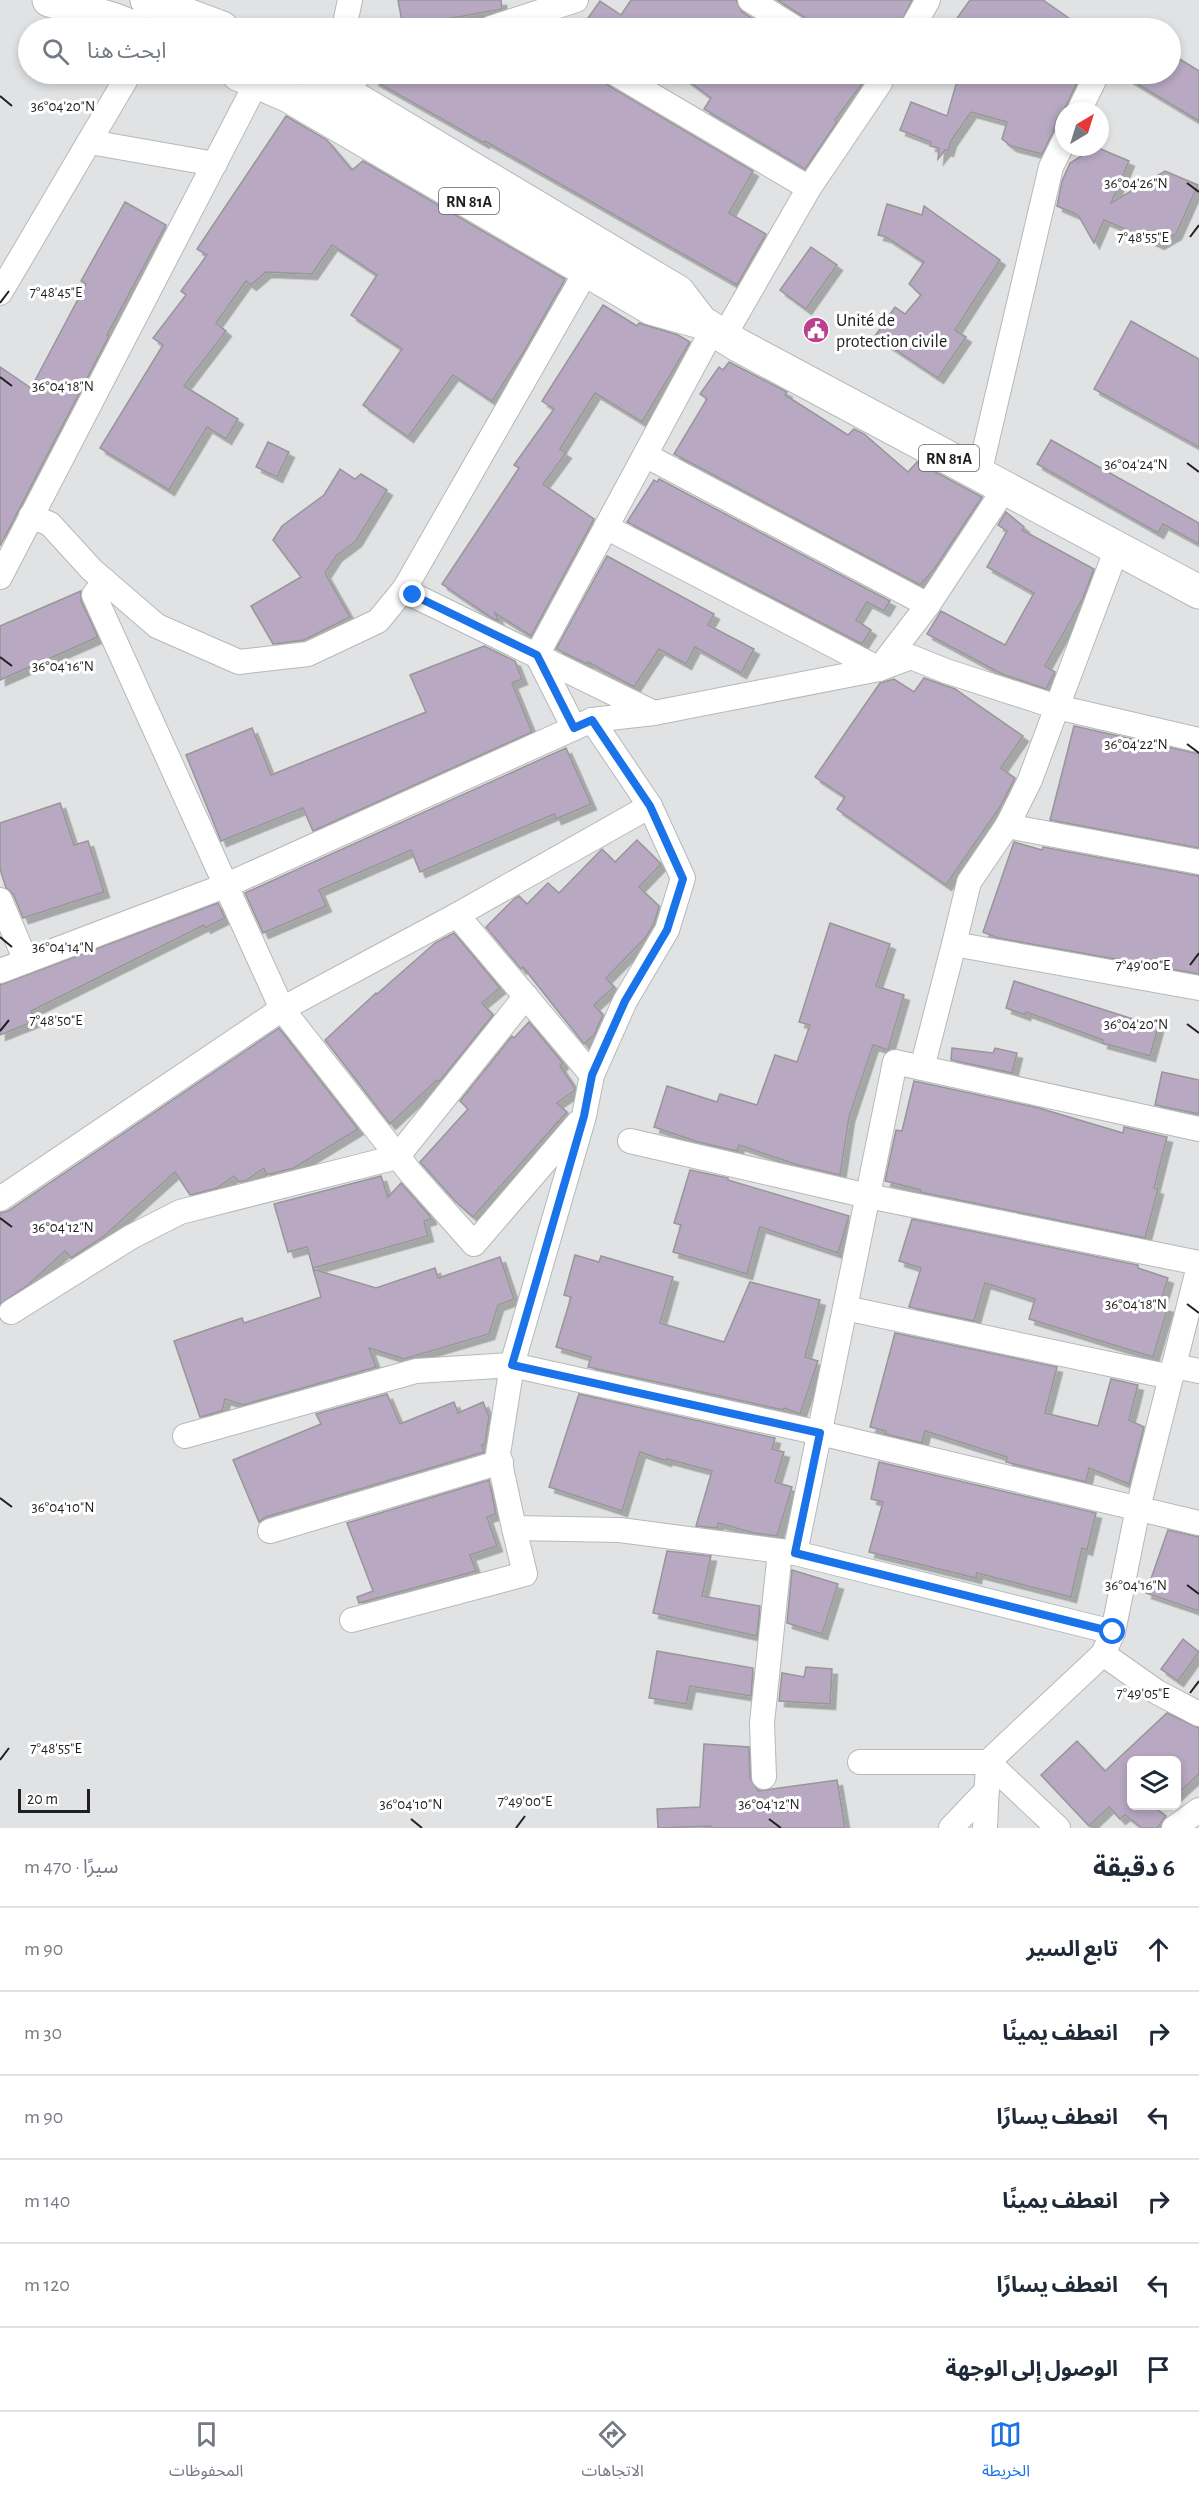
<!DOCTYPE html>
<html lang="ar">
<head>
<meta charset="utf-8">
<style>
	body { margin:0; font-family:"Alegreya Sans","Noto Sans Arabic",sans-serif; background:#f6f6f7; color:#1f2937; direction:rtl }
	.controls { position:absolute; right:18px; bottom:18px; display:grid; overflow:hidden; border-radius:9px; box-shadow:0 3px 9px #0003 }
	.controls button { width:54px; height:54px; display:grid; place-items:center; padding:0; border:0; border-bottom:2px solid #e0e1e3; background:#fff; color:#1f2937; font:30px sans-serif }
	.compass { position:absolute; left:1055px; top:102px; width:54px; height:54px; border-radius:50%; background:#fff; box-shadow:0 3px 9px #0003; rotate:38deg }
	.scale { position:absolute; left:18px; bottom:15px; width:72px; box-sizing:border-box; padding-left:6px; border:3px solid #1f1f20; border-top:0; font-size:16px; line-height:21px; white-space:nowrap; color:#1f1f20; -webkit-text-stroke:4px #fff; paint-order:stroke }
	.stop { position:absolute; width:18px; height:18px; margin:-14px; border:4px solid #1a73e8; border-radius:50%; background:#fff }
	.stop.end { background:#1a73e8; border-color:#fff; box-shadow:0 2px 6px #0008 }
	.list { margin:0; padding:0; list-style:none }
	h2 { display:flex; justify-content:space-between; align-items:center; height:78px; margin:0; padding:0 24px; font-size:26px }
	h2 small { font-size:20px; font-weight:400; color:#747a83 }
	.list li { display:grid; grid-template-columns:39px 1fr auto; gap:18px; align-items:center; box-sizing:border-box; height:84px; padding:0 24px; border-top:2px solid #e0e1e3 }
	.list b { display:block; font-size:22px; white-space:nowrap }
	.list em { font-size:20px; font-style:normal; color:#747a83 }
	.icon { flex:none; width:33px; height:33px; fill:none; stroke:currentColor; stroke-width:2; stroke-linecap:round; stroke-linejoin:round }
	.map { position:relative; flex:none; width:1199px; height:1828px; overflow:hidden; direction:ltr }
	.search { position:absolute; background:#fff; box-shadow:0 3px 9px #0003; left:18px; right:18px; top:18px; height:66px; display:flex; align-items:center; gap:15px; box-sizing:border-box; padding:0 21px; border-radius:33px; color:#747a83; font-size:22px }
	.sheet { height:582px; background:#fff }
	nav { display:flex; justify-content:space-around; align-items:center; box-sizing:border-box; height:84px; border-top:2px solid #e0e1e3; background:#fff; font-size:16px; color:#747a83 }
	nav a { display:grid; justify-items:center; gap:3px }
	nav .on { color:#1a73e8 }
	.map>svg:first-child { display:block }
</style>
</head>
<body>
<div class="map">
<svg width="1199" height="1828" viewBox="0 0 1199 1828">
	<defs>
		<filter id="shadow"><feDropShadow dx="5.5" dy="5.5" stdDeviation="0" flood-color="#0004"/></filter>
	</defs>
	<rect width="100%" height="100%" fill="#e1e2e3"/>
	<g fill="#b8a8c2" stroke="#979798" stroke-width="1.5" filter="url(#shadow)">
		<polygon points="398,0 501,0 502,9 403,27"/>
		<polygon points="631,0 736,0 742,12 769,28 581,28 600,1 621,15"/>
		<polygon points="777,0 912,0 898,28 809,28 808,22 803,16"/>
		<polygon points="970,0 1043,0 1083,28 950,28"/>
		<polygon points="1170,53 1199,71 1199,121 1121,74 1170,74"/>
		<polygon points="375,74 602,74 603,80 609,86 753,171 729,213 766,234 737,285 485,141 484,143 373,80"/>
		<polygon points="679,74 857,74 865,80 835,120 837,122 805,169 704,109 711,98"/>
		<polygon points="959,74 1081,74 1066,106 1057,118 1053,132 1042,154 1011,146 1002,139 1007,122 971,112 951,141 948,151 945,150 938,159 939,148 930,146 931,142 900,130 911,102 947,116"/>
		<polygon points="286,116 327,140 352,170 363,161 565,279 523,353 492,401 453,375 408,437 363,405 402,349 351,315 377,275 332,245 312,274 266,272 251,285 246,281 216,323 226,331 184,386 238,419 226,439 207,427 169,490 100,448 163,345 153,338 186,295 181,291 207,255 197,249"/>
		<polygon points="1096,147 1129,161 1111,203 1165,171 1198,185 1176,234 1159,244 1104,220 1094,243 1078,215 1057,206 1062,181 1070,163"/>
		<polygon points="125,202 166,225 107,335 109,336 0,546 0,367 31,388 86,284 81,281"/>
		<polygon points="887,204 922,215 924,206 1000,260 955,330 966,337 938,378 875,336 895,307 905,314 921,295 909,284 924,262 886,237 878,235"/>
		<polygon points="811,247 837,265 806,309 780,290"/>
		<polygon points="603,305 637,326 639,323 678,335 690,342 642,422 595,393 560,449 566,453 543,484 594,519 531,636 495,613 499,621 492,618 442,584 519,468 514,465 554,409 542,401"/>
		<polygon points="1131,321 1199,359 1199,447 1094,389"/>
		<polygon points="729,362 787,392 785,395 848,435 854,429 864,434 908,472 917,462 982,497 935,568 920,585 674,454 707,399 700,394 719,367 723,370"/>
		<polygon points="1051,440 1199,523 1199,544 1163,524 1158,533 1037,464"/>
		<polygon points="268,442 289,452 277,477 256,467"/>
		<polygon points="340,469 355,479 361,474 387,490 356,541 336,556 325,573 350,617 304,640 273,644 251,606 301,577 273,540 282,526 324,495"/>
		<polygon points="659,479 890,601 884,611 867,602 856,620 871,630 862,644 627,522 654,480 657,482"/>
		<polygon points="1006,512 1024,527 1022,530 1094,569 1083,598 1045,666 1055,672 1046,689 1002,674 927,634 941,611 1005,645 1034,593 987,567 1007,531 998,525"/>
		<polygon points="607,556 714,614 708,625 754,649 741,673 695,647 686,664 659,649 634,687 588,662 587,664 556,649"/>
		<polygon points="81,591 81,601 98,637 0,680 0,626"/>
		<polygon points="484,646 515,661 522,679 512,683 532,732 313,831 303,808 221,841 186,755 252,728 271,775 426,712 410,675"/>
		<polygon points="924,678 955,689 1023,736 1001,768 1015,778 1000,807 946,885 837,809 845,797 815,777 880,683 894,679 914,692"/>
		<polygon points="1074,726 1199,754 1199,848 1050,820"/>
		<polygon points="566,748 591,804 556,819 554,814 420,872 411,850 319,890 326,906 263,933 245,893"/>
		<polygon points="60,803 74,845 88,841 104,892 23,918 13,894 6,888 0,869 0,823"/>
		<polygon points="637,840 661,864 639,887 659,906 654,924 646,937 606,978 614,987 594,1005 603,1015 594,1035 584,1044 523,967 521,969 486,927 514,899 519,896 527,904 548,883 559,893 602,849 615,862"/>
		<polygon points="1014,842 1042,850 1043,847 1199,876 1199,974 998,938 983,932"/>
		<polygon points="218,903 225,918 205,928 204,925 31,1011 35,1021 0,1035 0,985"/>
		<polygon points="830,923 890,944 876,986 904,995 888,1050 873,1045 849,1117 840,1175 798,1165 739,1145 737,1151 698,1142 654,1127 667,1086 717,1102 720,1094 757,1105 775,1055 797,1062 810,1025 799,1022"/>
		<polygon points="454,933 500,988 482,1003 493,1015 439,1082 437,1080 390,1124 325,1040 376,993 377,994 435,943"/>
		<polygon points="1014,981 1158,1027 1150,1056 1102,1043 1103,1040 1026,1012 1025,1015 1006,1008"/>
		<polygon points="529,1022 563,1063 560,1066 575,1088 574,1091 557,1103 567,1112 473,1217 455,1201 420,1162 468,1109 460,1101 512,1036 514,1038"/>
		<polygon points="279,1028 358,1129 294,1168 266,1175 264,1168 247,1180 239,1182 234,1176 217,1188 190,1195 175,1172 103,1237 71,1258 65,1251 28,1285 0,1304 0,1213 8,1211"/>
		<polygon points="952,1048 993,1053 995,1048 1017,1053 1012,1073 951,1060"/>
		<polygon points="1162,1072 1199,1080 1199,1114 1155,1105"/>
		<polygon points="914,1081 1039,1108 1123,1133 1124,1127 1167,1137 1154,1188 1158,1189 1145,1238 920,1192 921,1190 885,1181 896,1130 902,1131"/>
		<polygon points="690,1170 728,1178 728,1180 849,1216 838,1253 760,1227 747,1274 673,1252 681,1225 674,1223"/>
		<polygon points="381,1176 388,1197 401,1183 430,1216 431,1219 424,1221 428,1236 313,1268 307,1247 288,1252 274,1204"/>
		<polygon points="912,1219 1138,1265 1138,1268 1168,1278 1160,1305 1168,1307 1153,1357 1029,1319 1035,1299 985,1283 974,1321 909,1307 921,1268 899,1261"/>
		<polygon points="575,1255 599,1262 601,1256 673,1277 660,1323 724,1342 750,1282 820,1300 805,1357 818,1361 800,1414 784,1408 783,1410 588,1367 591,1357 556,1347 571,1297 564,1295"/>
		<polygon points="500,1257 514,1299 498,1305 489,1334 404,1359 369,1348 376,1367 243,1405 225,1399 222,1411 200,1417 174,1341 242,1318 244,1323 321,1297 313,1269 376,1288 435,1268 438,1278"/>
		<polygon points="895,1333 1057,1367 1045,1413 1098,1426 1111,1379 1138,1385 1129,1420 1144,1427 1129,1484 1089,1468 1086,1482 1006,1462 1007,1457 925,1431 922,1443 885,1434 886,1431 870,1427"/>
		<polygon points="387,1394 400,1424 454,1402 458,1413 483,1402 489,1417 485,1443 482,1445 484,1452 266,1517 259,1522 233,1460 321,1424 316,1414"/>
		<polygon points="579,1394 775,1438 772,1449 784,1452 775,1482 792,1487 777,1536 754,1533 718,1523 717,1528 696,1526 712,1471 667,1459 666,1461 640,1452 622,1511 549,1487"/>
		<polygon points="879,1462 1096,1513 1087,1550 1082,1548 1071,1597 977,1573 976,1578 869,1552 883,1502 871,1499"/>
		<polygon points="489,1480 496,1514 487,1517 497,1546 470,1555 476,1571 359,1603 357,1597 373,1591 347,1523"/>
		<polygon points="1168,1530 1199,1537 1199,1611 1146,1593"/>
		<polygon points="667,1551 711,1556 702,1596 760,1606 757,1636 653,1613"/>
		<polygon points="792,1570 838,1584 822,1634 787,1623"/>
		<polygon points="1183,1639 1199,1652 1178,1681 1161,1669"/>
		<polygon points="657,1651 753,1668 751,1696 690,1686 686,1704 649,1698"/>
		<polygon points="806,1667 832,1669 830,1704 779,1701 782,1673 804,1677"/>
		<polygon points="1167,1713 1199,1728 1199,1774 1176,1795 1176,1761 1131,1761 1131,1806 1153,1806 1166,1816 1157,1828 1142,1828 1125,1815 1120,1819 1109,1807 1089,1826 1041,1775 1077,1741 1105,1771"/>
		<polygon points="704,1744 749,1747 750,1778 758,1791 837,1780 845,1828 711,1828 711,1826 658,1828 657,1809 700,1807"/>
	</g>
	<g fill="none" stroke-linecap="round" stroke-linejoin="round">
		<defs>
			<g id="street">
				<polyline points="750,0 795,28"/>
				<polyline points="344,28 350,0"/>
				<polyline points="491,28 576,0"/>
				<polyline points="912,28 928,0"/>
				<polyline points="616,74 809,188"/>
				<polyline points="333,83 361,74"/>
				<polyline points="1079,111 1097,74"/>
				<polyline points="90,142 215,164"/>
				<polyline points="0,293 129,74"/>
				<polyline points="724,336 809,188 880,83"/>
				<polyline points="645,455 928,605"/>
				<polyline points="979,474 1051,167 1064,141"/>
				<polyline points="31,516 50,524 92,570 157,626 239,662 308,654 378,621 405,588 587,270"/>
				<polyline points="606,527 879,669 928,605 1005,488"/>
				<polyline points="0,577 261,74"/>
				<polyline points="105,581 94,595 282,1009 410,1172 474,1244 578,1123"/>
				<polyline points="405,588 413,595 654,713"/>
				<polyline points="592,720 650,806 683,878 667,930 625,1001 592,1075 584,1116 512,1365 498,1454 514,1528 620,1530 795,1553 1113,1632 1103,1654 1157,1692 1199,1714"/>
				<polyline points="574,728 537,655 713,329"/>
				<polyline points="1199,740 1057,707 1030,780 1007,826 1199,862"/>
				<polyline points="0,900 26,961"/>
				<polyline points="457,915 592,1075"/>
				<polyline points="954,944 969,882 1007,826"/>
				<polyline points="0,971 227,885 592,720 654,713 879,669 911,657 946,671 1057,707 1117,548"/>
				<polyline points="922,1068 954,944 1199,988"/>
				<polyline points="630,1141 868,1196 1199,1263"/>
				<polyline points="0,1199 282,1009 457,915 650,806"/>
				<polyline points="845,1308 1171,1377"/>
				<polyline points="11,1312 131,1237 180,1212 397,1157 526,996"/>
				<polyline points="1174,1366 1199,1371"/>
				<polyline points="185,1436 416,1371 512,1365 820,1433 1199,1523"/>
				<polyline points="270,1531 501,1462"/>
				<polyline points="795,1553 895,1062 1199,1129"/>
				<polyline points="352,1620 525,1574 514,1528"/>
				<polyline points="1113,1632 1138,1508 1199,1266"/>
				<polyline points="860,1762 988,1762 1058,1828"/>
				<polyline points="764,1777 762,1723 780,1551"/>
				<polyline points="951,1828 987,1790"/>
				<polyline points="985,1828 988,1762 1103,1654"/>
				<polyline points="1174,1828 1199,1810"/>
			</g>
			<g id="primary">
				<polyline points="49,0 115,20 135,28"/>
				<polyline points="147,0 222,28"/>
				<polyline points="238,74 287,95 651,308 701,322 738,345 1199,592"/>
				<polyline points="314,74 678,292 701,322"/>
			</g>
		</defs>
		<use href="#street" stroke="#b7b8b9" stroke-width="26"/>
		<use href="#primary" stroke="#b7b8b9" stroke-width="35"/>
		<use href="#street" stroke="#fff" stroke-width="24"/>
		<use href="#primary" stroke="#fff" stroke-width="33"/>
	</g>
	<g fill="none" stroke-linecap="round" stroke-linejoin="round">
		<polyline stroke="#1a73e8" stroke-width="8" points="413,595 537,655 574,728 592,720 650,806 683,879 667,930 625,1001 592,1075 584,1116 512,1365 820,1433 795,1553 1113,1632"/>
	</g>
	<path fill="none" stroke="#1f1f20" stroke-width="2" d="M 0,96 L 12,106M 1187,183 L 1199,192M 1190,237 L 1199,225M 0,303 L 9,291M 0,377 L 12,386M 1187,463 L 1199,472M 0,657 L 12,666M 1187,744 L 1199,753M 0,937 L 12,947M 1190,965 L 1199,953M 1187,1024 L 1199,1033M 0,1031 L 9,1020M 0,1218 L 12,1227M 1187,1304 L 1199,1313M 0,1498 L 12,1507M 1187,1585 L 1199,1594M 1190,1693 L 1199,1681M 0,1760 L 9,1748M 411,1819 L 422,1828M 769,1819 L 781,1828M 516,1828 L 525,1816"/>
	<defs>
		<symbol id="civic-disc" viewBox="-11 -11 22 22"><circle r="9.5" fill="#bc4090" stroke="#fff"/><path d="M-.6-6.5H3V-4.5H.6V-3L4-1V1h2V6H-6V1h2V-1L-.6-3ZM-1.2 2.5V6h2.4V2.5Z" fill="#fff"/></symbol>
	</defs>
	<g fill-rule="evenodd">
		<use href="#civic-disc" x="801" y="315" width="30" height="30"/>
	</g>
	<g text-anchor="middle" stroke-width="6" stroke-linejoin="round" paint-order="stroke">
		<g fill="#fff" stroke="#626263" stroke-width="1.5">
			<rect x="439" y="188" width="60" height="26" rx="4.5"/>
			<rect x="919" y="445" width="60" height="26" rx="4.5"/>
		</g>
		<g font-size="16" font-weight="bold" fill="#1f1f20">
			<text x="469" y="207">RN 81A</text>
			<text x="949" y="464">RN 81A</text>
		</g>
		<g font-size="18" fill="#1f1f20" stroke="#fff" text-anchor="start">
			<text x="836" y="326">Unité de<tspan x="836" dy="21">protection civile</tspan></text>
		</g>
	</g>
	<g font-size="15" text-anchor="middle" fill="#1f1f20" stroke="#fff" stroke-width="6" stroke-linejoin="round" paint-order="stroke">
		<text x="63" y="111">36°04'20"N</text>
		<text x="1136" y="188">36°04'26"N</text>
		<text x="1143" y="242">7°48'55"E</text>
		<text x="56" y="297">7°48'45"E</text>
		<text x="63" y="391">36°04'18"N</text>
		<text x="1136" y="469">36°04'24"N</text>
		<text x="63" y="671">36°04'16"N</text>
		<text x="1136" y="749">36°04'22"N</text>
		<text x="63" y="952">36°04'14"N</text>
		<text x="1143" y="970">7°49'00"E</text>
		<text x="56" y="1025">7°48'50"E</text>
		<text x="1136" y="1029">36°04'20"N</text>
		<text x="63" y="1232">36°04'12"N</text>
		<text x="1136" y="1309">36°04'18"N</text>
		<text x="63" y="1512">36°04'10"N</text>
		<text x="1136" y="1590">36°04'16"N</text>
		<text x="1143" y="1698">7°49'05"E</text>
		<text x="56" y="1753">7°48'55"E</text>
		<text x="525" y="1806">7°49'00"E</text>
		<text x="411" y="1809">36°04'10"N</text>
		<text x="769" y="1809">36°04'12"N</text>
	</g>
</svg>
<div class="controls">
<button><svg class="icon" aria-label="layers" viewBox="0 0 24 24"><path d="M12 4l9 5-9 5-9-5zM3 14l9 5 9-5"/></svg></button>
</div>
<svg class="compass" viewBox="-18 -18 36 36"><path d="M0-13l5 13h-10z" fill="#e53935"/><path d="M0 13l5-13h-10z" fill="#747a83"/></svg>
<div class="scale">20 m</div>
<div class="stop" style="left:1113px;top:1632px"></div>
<div class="stop end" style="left:413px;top:595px"></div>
<div class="search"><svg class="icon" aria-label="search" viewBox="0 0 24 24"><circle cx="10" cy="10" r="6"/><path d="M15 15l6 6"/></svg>ابحث هنا</div>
</div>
<section class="sheet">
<h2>6 دقيقة<small>سيرًا · 470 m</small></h2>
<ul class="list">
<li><svg class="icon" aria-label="ahead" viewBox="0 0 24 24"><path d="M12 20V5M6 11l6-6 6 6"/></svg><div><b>تابع السير</b></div><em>90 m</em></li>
<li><svg class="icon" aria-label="right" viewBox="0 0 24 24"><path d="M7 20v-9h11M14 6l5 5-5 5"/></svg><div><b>انعطف يمينًا</b></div><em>30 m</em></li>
<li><svg class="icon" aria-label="left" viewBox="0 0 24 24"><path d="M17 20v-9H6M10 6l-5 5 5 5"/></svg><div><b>انعطف يسارًا</b></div><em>90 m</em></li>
<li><svg class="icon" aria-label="right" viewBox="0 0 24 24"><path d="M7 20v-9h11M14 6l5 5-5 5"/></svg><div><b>انعطف يمينًا</b></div><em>140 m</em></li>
<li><svg class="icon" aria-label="left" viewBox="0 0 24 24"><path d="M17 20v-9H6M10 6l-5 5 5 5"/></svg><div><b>انعطف يسارًا</b></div><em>120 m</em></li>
<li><svg class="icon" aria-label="arrive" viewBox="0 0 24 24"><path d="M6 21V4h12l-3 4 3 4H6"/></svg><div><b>الوصول إلى الوجهة</b></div></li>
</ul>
</section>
<nav>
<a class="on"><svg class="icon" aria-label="map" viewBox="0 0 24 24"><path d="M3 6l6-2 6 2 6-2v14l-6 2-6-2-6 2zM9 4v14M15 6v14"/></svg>الخريطة</a>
<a><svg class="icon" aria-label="directions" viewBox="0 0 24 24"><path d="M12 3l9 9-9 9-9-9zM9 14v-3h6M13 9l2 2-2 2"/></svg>الاتجاهات</a>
<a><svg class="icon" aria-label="saved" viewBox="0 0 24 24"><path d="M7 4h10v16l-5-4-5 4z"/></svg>المحفوظات</a>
</nav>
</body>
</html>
